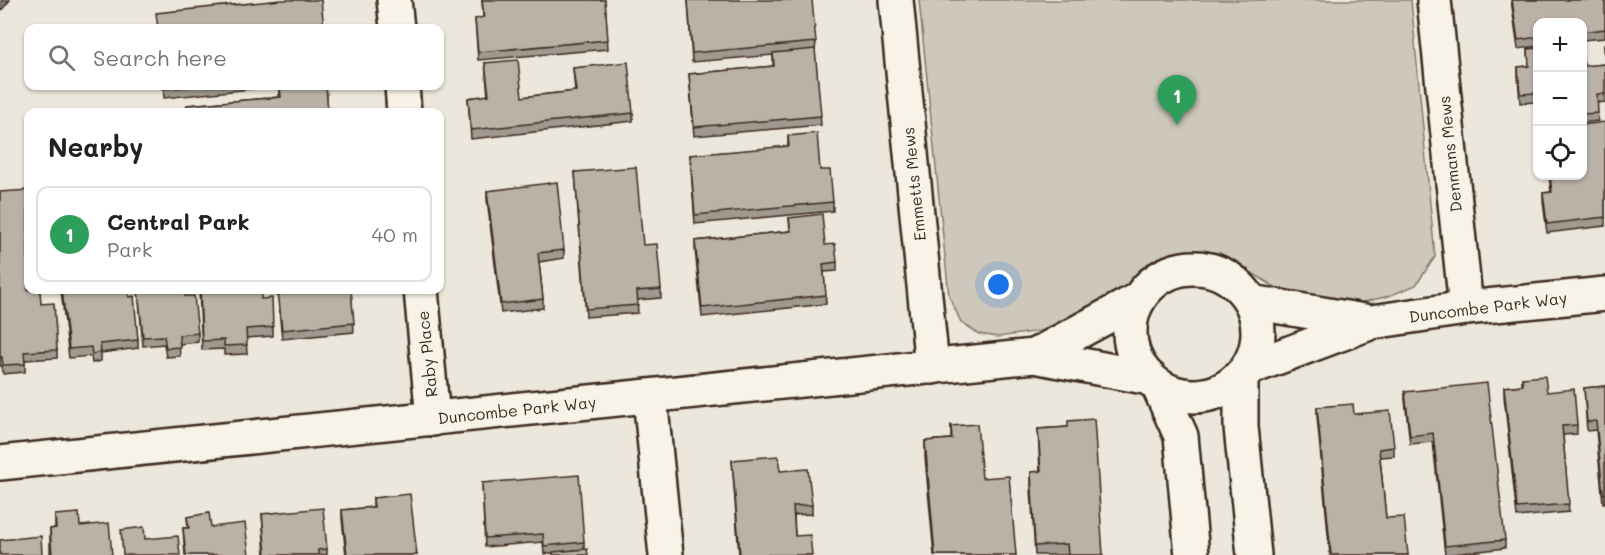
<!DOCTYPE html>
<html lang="en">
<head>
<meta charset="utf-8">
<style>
	body { margin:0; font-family:Mali,sans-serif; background:#f6f6f6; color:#202124 }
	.controls { position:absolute; right:18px; top:18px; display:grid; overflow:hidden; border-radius:12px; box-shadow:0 2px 4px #0004 }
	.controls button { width:54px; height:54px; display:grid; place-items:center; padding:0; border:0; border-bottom:2px solid #e0e0e0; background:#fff; color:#202124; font:30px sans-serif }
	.you { position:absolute; left:999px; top:285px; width:21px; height:21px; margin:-15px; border:4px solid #fff; border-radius:50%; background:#1a73e8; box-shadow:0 0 0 9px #1a73e833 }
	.badge { display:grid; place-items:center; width:39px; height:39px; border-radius:50%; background:#2563eb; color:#fff; font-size:20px; font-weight:700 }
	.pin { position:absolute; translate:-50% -50px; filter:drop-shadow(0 2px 3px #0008) }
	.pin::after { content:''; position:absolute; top:32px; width:21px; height:18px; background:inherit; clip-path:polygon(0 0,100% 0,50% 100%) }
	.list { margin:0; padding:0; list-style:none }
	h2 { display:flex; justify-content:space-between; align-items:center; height:78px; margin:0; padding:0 24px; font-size:26px }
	h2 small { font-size:20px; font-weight:400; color:#757577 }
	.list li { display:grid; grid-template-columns:39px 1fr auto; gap:18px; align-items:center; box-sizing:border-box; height:96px; margin:0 12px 12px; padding:0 12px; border:2px solid #e0e0e0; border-radius:12px }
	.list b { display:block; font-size:22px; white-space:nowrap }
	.list p { margin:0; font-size:20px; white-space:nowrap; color:#757577 }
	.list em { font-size:20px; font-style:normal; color:#757577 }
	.icon { flex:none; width:33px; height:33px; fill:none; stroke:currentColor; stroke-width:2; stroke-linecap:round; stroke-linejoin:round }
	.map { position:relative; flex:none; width:1605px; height:555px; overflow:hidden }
	.search { position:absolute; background:#fff; box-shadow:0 2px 4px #0004; left:24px; top:24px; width:420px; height:66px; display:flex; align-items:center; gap:15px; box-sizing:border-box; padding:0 21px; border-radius:12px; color:#757577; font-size:22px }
	.panel { position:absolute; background:#fff; box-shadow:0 2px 4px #0004; left:24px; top:108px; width:420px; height:186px; border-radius:12px }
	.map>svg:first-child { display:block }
</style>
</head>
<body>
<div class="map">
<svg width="1605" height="555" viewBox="0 0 1605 555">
	<rect width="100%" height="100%" fill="#ece7dc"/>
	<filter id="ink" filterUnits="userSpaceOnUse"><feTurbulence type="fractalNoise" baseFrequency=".0167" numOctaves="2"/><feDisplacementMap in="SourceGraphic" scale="12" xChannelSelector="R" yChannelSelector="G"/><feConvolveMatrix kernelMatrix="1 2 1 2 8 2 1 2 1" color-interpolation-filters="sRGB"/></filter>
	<g filter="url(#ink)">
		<polygon fill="#cec8bc" stroke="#84796d" stroke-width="1.5" points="919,0 1411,0 1435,257 1416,285 1389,296 1355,304 1309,303 1275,287 1220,253 1201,251 1186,252 1166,259 1144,274 1122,295 1060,328 998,337 979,334 961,322 949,296"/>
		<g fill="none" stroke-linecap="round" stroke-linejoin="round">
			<defs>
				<g id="minor">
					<polyline points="394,0 397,28"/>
					<polyline points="896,0 932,367"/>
					<polyline points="1434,0 1466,308"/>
					<polyline points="402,86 404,112"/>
					<circle cx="1194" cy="332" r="64"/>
					<polyline points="421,290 433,419"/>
					<polyline points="1251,302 1370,322"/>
					<polyline points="1034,356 1139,299"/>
					<polyline points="1247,369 1372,322 1466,308 1605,294"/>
					<polyline points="1241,375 1241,427 1254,555"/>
					<polyline points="1158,385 1181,436 1192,555"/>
					<polyline points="650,397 666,555"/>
					<polyline points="0,463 1034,356 1150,378"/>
				</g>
			</defs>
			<use href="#minor" stroke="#3b2a1e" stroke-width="38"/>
			<use href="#minor" stroke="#f7f3e8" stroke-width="33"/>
		</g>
		<g fill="#a09990" stroke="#3b2a1e" stroke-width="1.5">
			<polygon points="482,0 605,0 608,49 478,60 475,19 483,18"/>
			<polygon points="688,0 816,42 815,51 821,125 694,136 689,74 773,66 773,55 692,62"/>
			<polygon points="1511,0 1605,0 1605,38 1582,40 1582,22 1538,22 1538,46 1518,49"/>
			<polygon points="1605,44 1605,102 1597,103 1598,121 1582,123 1582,55 1584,66 1605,64 1604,45"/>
			<polygon points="1538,48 1538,108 1537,102 1520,103 1518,76 1518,67 1529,66 1528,49"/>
			<polygon points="485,63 522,97 575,91 573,68 633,113 633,121 471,139 468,98 488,96"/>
			<polygon points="163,86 326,86 328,112 187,112 187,105 279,97 279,86 164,98"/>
			<polygon points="1605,122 1605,226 1547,233 1543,201 1543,193 1551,192 1549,176 1582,176"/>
			<polygon points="788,136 820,170 833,202 833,211 695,224 690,155 788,147"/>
			<polygon points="575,172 643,245 661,289 661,298 637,300 638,313 586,317"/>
			<polygon points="487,191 564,250 564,258 539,262 543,299 543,308 501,313 487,199"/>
			<polygon points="0,192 41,304 57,350 57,358 25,360 25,372 3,374 2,366 0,366"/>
			<polygon points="789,218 825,245 837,262 837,271 824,272 826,304 702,317 695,249 695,241 790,231"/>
			<polygon points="61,290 128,290 138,340 138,348 101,353 101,361 92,363 91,356 69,358"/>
			<polygon points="138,290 184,290 185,296 198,333 198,342 179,344 180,356 166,357 164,344 143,346"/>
			<polygon points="199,290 261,299 273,327 273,336 246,338 247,354 224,355 224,349 202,350"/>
			<polygon points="277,290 351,290 354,332 282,339"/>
			<polygon points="1522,378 1547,392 1577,425 1577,434 1563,435 1569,512 1517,517 1504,396 1504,387 1522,385"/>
			<polygon points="1605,386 1605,503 1603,503 1596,430 1587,431 1584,388"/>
			<polygon points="1405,392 1505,540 1505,548 1445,555 1433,442 1410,444 1405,400"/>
			<polygon points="1317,407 1354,414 1394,447 1394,456 1380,457 1386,518 1408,555 1330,555 1317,416"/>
			<polygon points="951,426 982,478 1016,555 934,555 925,457 925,441 951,439"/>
			<polygon points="1068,427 1103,555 1035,555 1031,488 1031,472 1040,472 1038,429"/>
			<polygon points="732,460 780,471 812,505 812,514 794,515 795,536 812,555 739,555"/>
			<polygon points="482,483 584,542 584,549 544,554 543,542 485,547"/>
			<polygon points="373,498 417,555 346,555 342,519 342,510 373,507"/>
			<polygon points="262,514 327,549 327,555 265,555"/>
			<polygon points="55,515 80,526 112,555 50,555 50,529 55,528"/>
			<polygon points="187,517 211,527 249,555 185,555 183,528 188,528"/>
		</g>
		<polygon fill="#827d75" stroke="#3b2a1e" stroke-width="1.5" points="2,0 10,0 0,12 0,3"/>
		<g fill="#bab2a7" stroke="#3b2a1e" stroke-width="1.5">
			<polygon points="281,0 321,0 324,28 158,28 156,13"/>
			<polygon points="482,0 605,0 608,40 478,52 475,19 484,17"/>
			<polygon points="688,0 812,0 816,42 692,53"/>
			<polygon points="1512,0 1605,0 1605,29 1582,32 1582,22 1538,22 1538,37 1518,40"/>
			<polygon points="1605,44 1605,60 1604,45"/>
			<polygon points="1538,48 1538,99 1537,93 1520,94 1518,67 1529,66 1528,49"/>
			<polygon points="815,49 821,116 694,127 689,74 774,66 773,53"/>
			<polygon points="1582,55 1584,66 1605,64 1605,94 1597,94 1598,113 1582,114"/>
			<polygon points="518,60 522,97 576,91 573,68 628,62 633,113 471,130 468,98 489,95 485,63"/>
			<polygon points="164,86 197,86 164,89"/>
			<polygon points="280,86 326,86 328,112 187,112 187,105 281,97"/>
			<polygon points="1605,122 1605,217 1547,224 1543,193 1552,192 1550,176 1582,176 1582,125"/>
			<polygon points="817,133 820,170 830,170 833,202 695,215 690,155 789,146 788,136"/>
			<polygon points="636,167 643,245 657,244 661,289 637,291 638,305 586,309 575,172"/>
			<polygon points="557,182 564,250 538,253 543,299 501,304 487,191"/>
			<polygon points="28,190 28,290 40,290 41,304 54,303 57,350 24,352 25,364 3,365 2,357 0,357 0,192"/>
			<polygon points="822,214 825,245 835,244 837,262 823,264 826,295 702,308 695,241 791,231 789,218"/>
			<polygon points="62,290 128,290 129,297 134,296 138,340 100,344 101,352 92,354 91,347 69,349"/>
			<polygon points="138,290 184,290 185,296 194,296 198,333 179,335 180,347 166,348 164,336 143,337"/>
			<polygon points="200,290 261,290 261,299 272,298 273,327 246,329 247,345 224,346 224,340 202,341"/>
			<polygon points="278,290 351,290 354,323 282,330"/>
			<polygon points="1545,376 1547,392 1574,389 1577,425 1562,426 1569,504 1517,508 1504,387 1523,385 1522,378"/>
			<polygon points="1487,383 1505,540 1445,546 1433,433 1410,436 1405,392"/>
			<polygon points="1605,386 1605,494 1603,494 1596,421 1587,422 1584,388"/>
			<polygon points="1353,404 1354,414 1390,411 1394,447 1379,449 1386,518 1404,517 1408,555 1331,555 1317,407"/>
			<polygon points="1094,419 1103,555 1068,555 1067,544 1035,546 1031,472 1041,471 1038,429 1068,427 1068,421"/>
			<polygon points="977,424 982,478 1009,476 1016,555 935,555 925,441 952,439 951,426"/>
			<polygon points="778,456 780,471 808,469 812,505 793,506 795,536 810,535 812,555 740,555 732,460"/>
			<polygon points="579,475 584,542 544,546 543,534 485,538 482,483"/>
			<polygon points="410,494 417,555 347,555 342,510 374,507 373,498"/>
			<polygon points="323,508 327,549 318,550 318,555 266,555 262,514"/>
			<polygon points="79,513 80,526 109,523 112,555 52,555 50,529 56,528 55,515"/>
			<polygon points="209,513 211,527 245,523 249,555 186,555 183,528 189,528 187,517"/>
			<polygon points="144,527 145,539 178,536 180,555 123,555 121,530"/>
			<polygon points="41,536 42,555 0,555 0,540"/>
			<polygon points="587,549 588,555 553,555 553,552"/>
		</g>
	</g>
	<g text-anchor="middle" stroke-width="4.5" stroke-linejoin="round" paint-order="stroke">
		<g font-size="16" fill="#3b2a1e" stroke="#f7f3e8">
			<text transform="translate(1450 154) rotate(-96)" y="6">Denmans Mews</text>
			<text transform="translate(914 184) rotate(-96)" y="6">Emmetts Mews</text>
			<text transform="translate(1488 307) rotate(-7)" y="6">Duncombe Park Way</text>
			<text transform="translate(427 354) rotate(-96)" y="6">Raby Place</text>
			<text transform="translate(517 410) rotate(-6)" y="6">Duncombe Park Way</text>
		</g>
	</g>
</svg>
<div class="controls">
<button>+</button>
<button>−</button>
<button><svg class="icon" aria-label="locate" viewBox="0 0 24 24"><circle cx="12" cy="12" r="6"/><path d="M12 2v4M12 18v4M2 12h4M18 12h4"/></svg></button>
</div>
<div class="you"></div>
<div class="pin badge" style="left:1177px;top:125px;background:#2e9e5b">1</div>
<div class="search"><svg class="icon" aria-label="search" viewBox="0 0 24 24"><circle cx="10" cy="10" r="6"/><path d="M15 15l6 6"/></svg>Search here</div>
<section class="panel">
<h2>Nearby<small></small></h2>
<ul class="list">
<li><span class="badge" style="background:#2e9e5b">1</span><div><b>Central Park</b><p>Park</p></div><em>40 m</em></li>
</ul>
</section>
</div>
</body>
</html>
